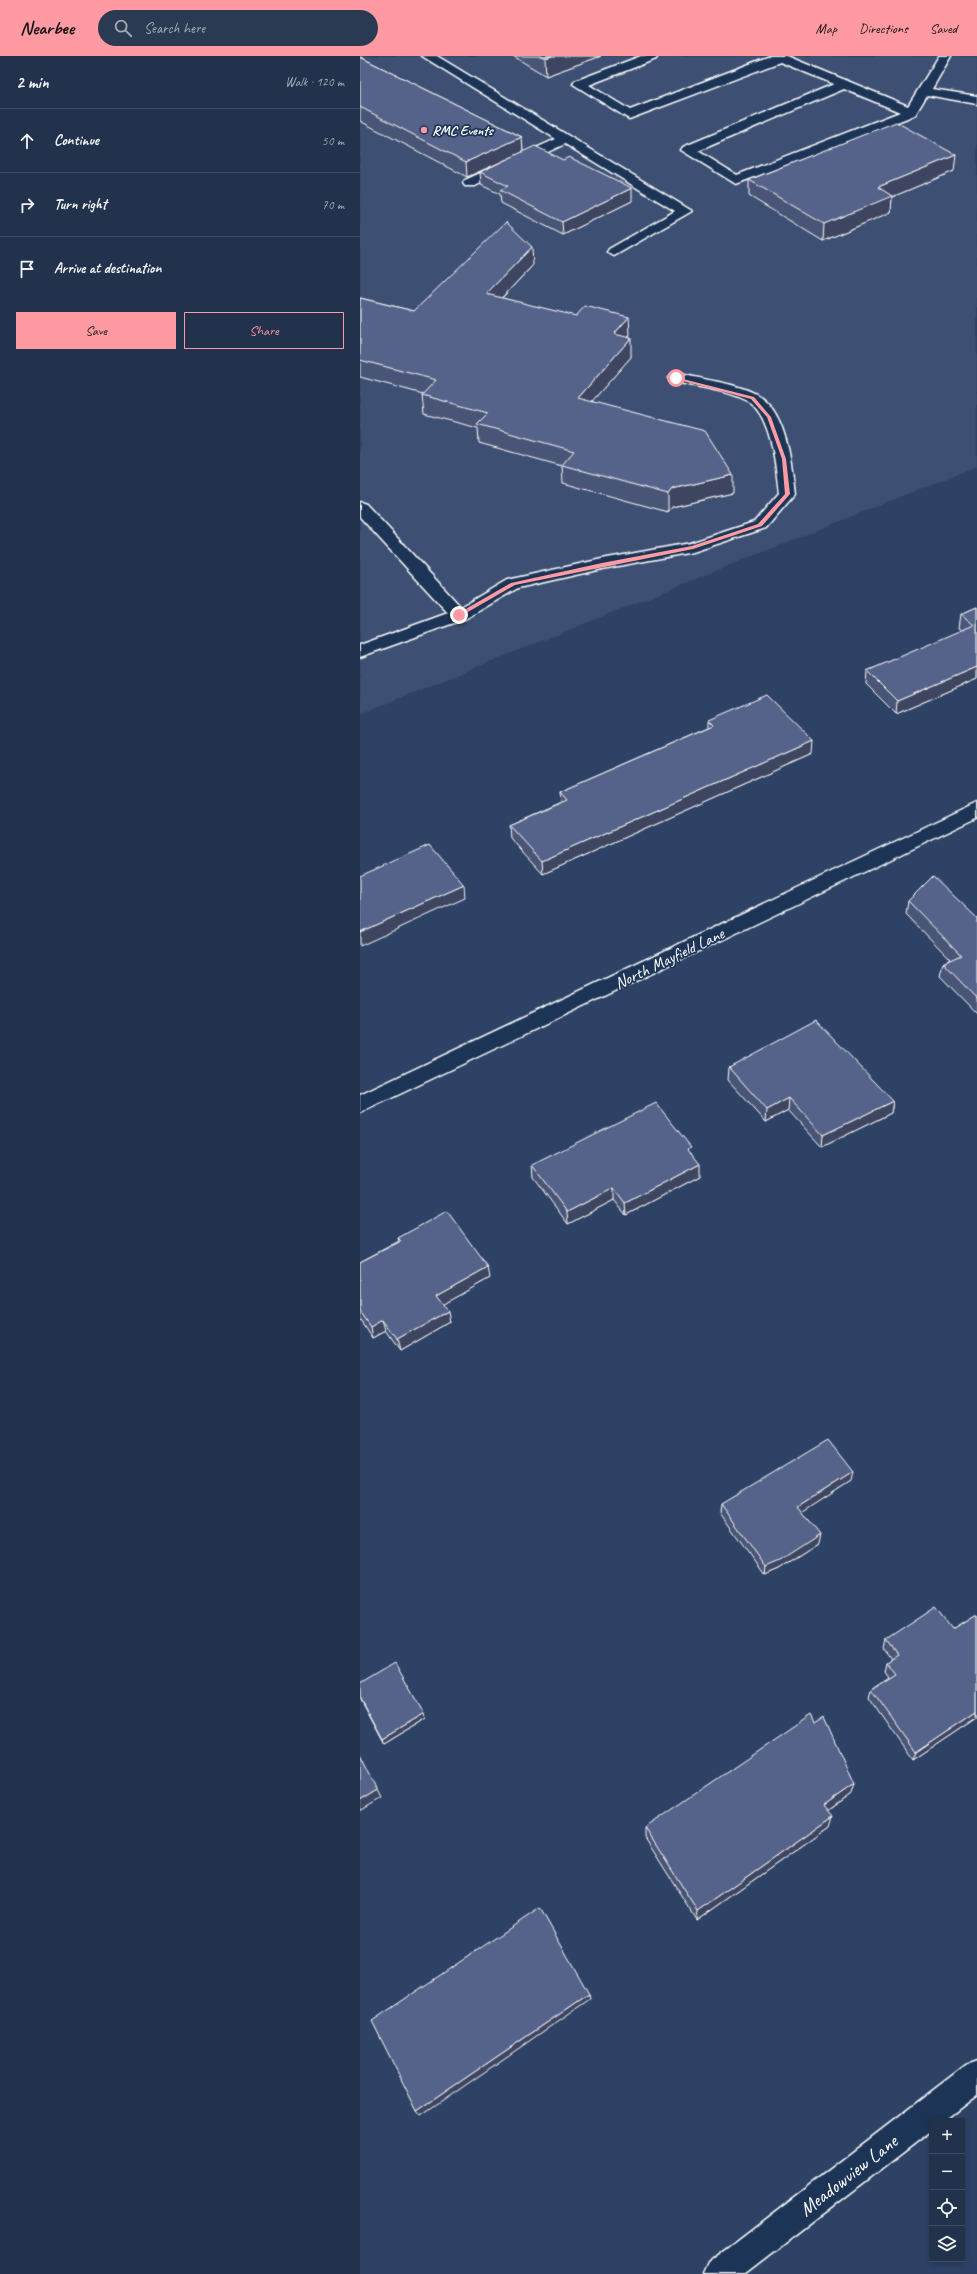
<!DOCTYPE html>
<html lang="en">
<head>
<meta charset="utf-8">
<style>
	body { margin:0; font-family:Caveat,sans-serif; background:#2a3a53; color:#f1f3f6 }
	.controls { position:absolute; right:12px; bottom:12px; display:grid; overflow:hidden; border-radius:0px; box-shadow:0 2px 6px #0003 }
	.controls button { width:36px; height:36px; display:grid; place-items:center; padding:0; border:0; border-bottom:1px solid #3f4d64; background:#22324c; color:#f1f3f6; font:20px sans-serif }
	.stop { position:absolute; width:12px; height:12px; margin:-9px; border:3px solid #ff9aa2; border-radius:50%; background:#fff }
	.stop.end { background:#ff9aa2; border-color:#fff; box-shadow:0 1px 4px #0008 }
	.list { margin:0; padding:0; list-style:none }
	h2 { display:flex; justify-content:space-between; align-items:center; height:52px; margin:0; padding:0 16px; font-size:17px }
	h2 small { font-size:13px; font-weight:400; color:#a2aab5 }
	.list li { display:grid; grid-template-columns:26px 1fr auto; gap:12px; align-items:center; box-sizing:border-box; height:64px; padding:0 16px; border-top:1px solid #3f4d64 }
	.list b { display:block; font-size:15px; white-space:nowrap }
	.list em { font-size:13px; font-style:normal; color:#a2aab5 }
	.actions { display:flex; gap:8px; padding:12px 16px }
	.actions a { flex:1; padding:9px 0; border:1px solid #ff9aa2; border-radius:0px; text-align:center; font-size:14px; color:#ff9aa2 }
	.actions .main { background:#ff9aa2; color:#111 }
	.icon { flex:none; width:22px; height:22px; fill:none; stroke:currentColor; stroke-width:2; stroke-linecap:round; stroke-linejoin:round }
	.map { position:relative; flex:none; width:617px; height:2218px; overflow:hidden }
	header { display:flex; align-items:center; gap:24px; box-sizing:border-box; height:56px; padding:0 20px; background:#ff9aa2; color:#111 }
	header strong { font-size:19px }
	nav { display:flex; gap:22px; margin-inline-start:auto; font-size:14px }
	.search { width:280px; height:36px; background:#2a3a53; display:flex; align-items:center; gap:10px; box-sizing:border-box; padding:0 14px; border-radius:22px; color:#a2aab5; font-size:15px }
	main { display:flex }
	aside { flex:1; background:#22324c }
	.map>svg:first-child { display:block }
</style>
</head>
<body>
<header>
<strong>Nearbee</strong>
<div class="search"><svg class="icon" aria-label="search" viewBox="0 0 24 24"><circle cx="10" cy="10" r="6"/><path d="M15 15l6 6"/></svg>Search here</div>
<nav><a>Map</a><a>Directions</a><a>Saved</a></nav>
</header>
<main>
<aside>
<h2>2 min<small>Walk · 120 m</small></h2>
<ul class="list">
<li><svg class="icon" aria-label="ahead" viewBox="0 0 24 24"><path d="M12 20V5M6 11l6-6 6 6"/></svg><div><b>Continue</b></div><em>50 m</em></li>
<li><svg class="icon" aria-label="right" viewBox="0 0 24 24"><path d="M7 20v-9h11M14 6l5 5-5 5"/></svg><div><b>Turn right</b></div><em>70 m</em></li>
<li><svg class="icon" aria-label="arrive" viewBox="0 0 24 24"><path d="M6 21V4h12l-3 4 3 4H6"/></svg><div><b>Arrive at destination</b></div></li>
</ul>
<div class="actions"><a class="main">Save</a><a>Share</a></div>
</aside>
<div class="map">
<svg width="617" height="2218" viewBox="0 0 617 2218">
	<rect width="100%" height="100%" fill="#2d4265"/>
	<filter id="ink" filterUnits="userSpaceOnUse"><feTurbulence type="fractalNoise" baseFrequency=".025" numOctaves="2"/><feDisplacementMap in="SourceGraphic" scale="8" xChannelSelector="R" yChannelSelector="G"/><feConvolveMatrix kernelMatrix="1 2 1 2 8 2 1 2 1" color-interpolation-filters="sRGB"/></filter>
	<g filter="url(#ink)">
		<polygon fill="#3d5073" points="0,0 617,0 617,410 0,658"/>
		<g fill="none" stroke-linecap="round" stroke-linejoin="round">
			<defs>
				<g id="minor">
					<polygon points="62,0 77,0 332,155 254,200 247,196 249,193 315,155 205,88 115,130 105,130 103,127 105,124 196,83"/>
					<path d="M 281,0 L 298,0 L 296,3 L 229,29 L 270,54 L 410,0 L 427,0 L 548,50 L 579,0 L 591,0 L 572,33 L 617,40 L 617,48 L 567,39 L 555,59 L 376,128 L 321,94 L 323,91 L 474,28 L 420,6 L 269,63 L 213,28 L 215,25 ZM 484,33 L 540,56 L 377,119 L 338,95 Z"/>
					<path d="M 316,317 C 339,323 376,327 396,338 C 426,353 432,409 435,438 L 406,472 L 333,496 L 242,513 L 158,532 L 105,563 L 0,601 L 0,589 L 88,557 L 0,461 L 0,446 L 6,448 L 101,551 L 147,524 L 242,503 L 330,487 L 394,466 L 419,437 C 416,412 412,358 386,344 C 364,333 334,331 311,325 L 308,322 L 311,319 Z"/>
					<polygon points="617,747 617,762 0,1057 0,1039"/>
					<polygon points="617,2005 617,2039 583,2065 572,2065 572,2074 385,2218 343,2218 348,2207 606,2009"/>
				</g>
			</defs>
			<use href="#minor" stroke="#fff" stroke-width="3"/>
			<use href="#minor" fill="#1d3557" fill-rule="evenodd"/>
		</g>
		<g fill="#495476" stroke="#fff">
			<polygon points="153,0 241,0 186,20"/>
			<polygon points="0,1 162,81 163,96 272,145 203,179 141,147 140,138 121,129 120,116 160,98 107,121 0,65"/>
			<polygon points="594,115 532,141 531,156 463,185 389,140 389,124"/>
			<polygon points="173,209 142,242 270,279 268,282 271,301 232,345 373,437 312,451 308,456 203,427 202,410 119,387 118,372 64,358 62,339 63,338 0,321 0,242 54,255"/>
			<polygon points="617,551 617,623 536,658 506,628 507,615 603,575 599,572 601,558"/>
			<polygon points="349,664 453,698 183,818 150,782 149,769 201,746 200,736 349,671"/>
			<polygon points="548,845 617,862 617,958 580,920 583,907 590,903 546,858"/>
			<polygon points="369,1011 533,1045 531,1057 462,1091 428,1054 406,1066 368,1024"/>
			<polygon points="331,1096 340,1120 266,1159 254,1144 208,1168 173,1121 172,1109"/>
			<polygon points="38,1182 130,1222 83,1248 90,1266 40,1295 26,1275 13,1282 0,1262 0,1206 39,1185"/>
			<polygon points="491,1425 442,1456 458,1488 419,1513 405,1519 360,1457 361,1448"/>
			<polygon points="617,1558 617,1661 553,1704 509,1641 511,1633 528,1621 524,1615 526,1606 531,1603 524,1593 526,1584 593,1573"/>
			<polygon points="0,1628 65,1663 24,1688 0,1643"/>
			<polygon points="491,1738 468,1755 470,1770 337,1864 285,1782 285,1772"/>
		</g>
		<g fill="#3c4560" stroke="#fff">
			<polygon points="192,0 241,0 186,20 185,2"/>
			<polygon points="162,81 163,96 107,121 106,106"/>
			<polygon points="596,99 594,115 532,141 531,156 463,185 464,168 518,131"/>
			<polygon points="272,132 272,145 203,179 202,166"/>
			<polygon points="172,191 173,209 128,256 126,238"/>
			<polygon points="269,261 270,279 254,297 254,278"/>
			<polygon points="271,282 271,301 219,360 218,342"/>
			<polygon points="373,419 373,437 312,451 308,456 308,438 312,433"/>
			<polygon points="617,611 617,623 536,658 537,645"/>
			<polygon points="454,685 453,698 183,818 182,805"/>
			<polygon points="104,829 105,842 0,890 0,876"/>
			<polygon points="429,1042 428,1054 406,1066 407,1054"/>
			<polygon points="533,1045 531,1057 462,1091 463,1079"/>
			<polygon points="340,1108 340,1120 266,1159 265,1147"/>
			<polygon points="254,1132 254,1144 208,1168 207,1156"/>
			<polygon points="128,1211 130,1222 78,1251 76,1240"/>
			<polygon points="88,1255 90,1266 40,1295 37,1283"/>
			<polygon points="23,1264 26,1275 13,1282 11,1271"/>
			<polygon points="493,1416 491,1425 437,1460 438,1451"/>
			<polygon points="460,1479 458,1488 419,1513 405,1519 406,1511"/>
			<polygon points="617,1655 617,1661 553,1704 556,1696"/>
			<polygon points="64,1658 65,1663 24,1688 22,1683"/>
			<polygon points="494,1728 491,1738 462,1759 464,1749"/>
			<polygon points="18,1734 22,1742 0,1755 0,1745"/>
			<polygon points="473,1760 470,1770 337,1864 338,1855"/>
			<polygon points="229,1938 230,1943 61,2060 57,2055"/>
		</g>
		<g fill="#556289" stroke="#fff">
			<polygon points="181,0 192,0 185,2"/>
			<polygon points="0,1 162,81 106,106 0,51"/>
			<polygon points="536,66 596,99 518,131 532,140 464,168 389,124"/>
			<polygon points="175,90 203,104 209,101 272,132 202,166 140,134 148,130 120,116"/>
			<polygon points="146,166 172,191 126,238 216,260 225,250 269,261 254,278 271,282 218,342 345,375 373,419 312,433 308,438 202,409 214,395 117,368 128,357 62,339 76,324 0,304 0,242 54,255"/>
			<polygon points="617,551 617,611 537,645 507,615 614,569 601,558"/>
			<polygon points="407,639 454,685 182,805 149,769 207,744 200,736 354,669 349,664"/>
			<polygon points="70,789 104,829 0,876 0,820"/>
			<polygon points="573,820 617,862 617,943 583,907 601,899 548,845"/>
			<polygon points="456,964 533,1045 463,1079 429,1042 407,1054 369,1011"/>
			<polygon points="296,1047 331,1091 328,1093 340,1108 265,1147 254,1132 207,1156 172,1109"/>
			<polygon points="87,1155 128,1211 76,1240 88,1255 37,1283 23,1264 11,1271 0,1255 0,1206 41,1185 38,1182"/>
			<polygon points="468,1384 493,1416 438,1451 460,1479 420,1505 406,1511 361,1448"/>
			<polygon points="576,1551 593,1573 617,1558 617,1655 556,1696 511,1633 535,1618 526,1606 537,1599 526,1584"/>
			<polygon points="35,1607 64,1658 22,1683 0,1642 0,1628"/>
			<polygon points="451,1659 455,1667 464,1661 494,1728 464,1749 473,1760 338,1855 285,1772"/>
			<polygon points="0,1698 18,1734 0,1745"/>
			<polygon points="180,1852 229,1938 57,2055 12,1965"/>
		</g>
	</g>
	<polygon fill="#ff9aa2" points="315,321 394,341 411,361 426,403 430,438 402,470 333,493 155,529 101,560 97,560 97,558 151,527 242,507 332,490 398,468 425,438 422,403 407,361 391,343 315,323"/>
	<circle fill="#ff9aa2" stroke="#1d3557" stroke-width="1.5" cx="64" cy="74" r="4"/>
	<g text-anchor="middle" stroke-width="3.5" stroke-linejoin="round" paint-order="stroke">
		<g font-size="14" font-weight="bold" fill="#fff" stroke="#1d3557" text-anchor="start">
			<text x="72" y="79">RMC Events</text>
		</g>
		<g font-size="17" fill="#fff" stroke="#1d3557">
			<text transform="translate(309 902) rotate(-26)" y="6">North Mayfield Lane</text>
		</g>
		<g font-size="20" fill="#fff" stroke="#1d3557">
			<text transform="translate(488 2119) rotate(-38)" y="7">Meadowview Lane</text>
		</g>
	</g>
</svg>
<div class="controls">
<button>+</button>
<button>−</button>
<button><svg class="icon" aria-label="locate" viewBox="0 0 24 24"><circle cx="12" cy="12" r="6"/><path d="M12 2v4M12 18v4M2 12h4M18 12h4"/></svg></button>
<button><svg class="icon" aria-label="layers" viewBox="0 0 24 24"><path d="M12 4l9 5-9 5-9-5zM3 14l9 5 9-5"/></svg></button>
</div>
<div class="stop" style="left:316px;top:322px"></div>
<div class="stop end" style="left:99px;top:559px"></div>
</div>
</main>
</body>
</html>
